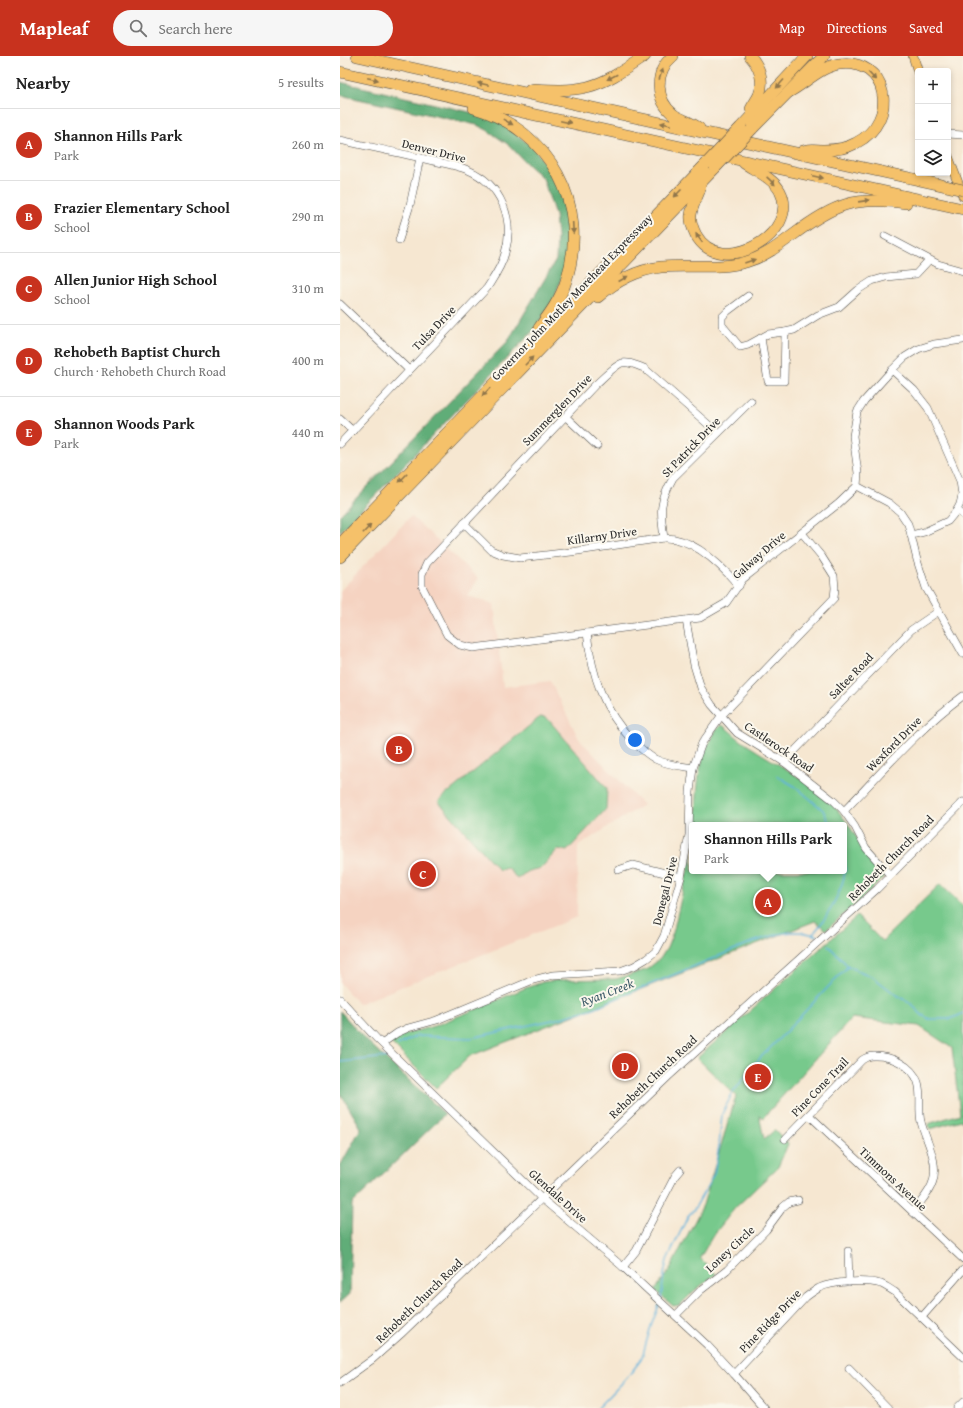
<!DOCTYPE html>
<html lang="en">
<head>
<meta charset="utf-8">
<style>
	body { margin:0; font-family:"Gentium Book Plus",serif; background:#f6f6f6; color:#222 }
	.controls { position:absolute; right:12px; top:12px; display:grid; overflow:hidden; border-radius:4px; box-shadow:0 2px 6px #0003 }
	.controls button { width:36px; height:36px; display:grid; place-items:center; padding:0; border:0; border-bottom:1px solid #e0e0e0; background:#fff; color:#222; font:20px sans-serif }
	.you { position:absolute; left:295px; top:684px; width:14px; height:14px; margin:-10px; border:3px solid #fff; border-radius:50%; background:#1a73e8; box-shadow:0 0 0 6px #1a73e833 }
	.badge { display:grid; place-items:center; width:26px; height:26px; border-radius:50%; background:#c8321e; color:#fff; font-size:13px; font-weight:700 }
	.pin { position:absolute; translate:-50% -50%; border:2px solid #fff; box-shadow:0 1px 4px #0006 }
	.popup { position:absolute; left:349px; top:766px; width:158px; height:52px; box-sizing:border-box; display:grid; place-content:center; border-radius:4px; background:#fff; filter:drop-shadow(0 1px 3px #0005); font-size:13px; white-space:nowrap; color:#767676 }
	.popup b { font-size:15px; color:#222 }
	.popup::after { content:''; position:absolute; left:50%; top:100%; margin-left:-8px; border:8px solid transparent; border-top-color:#fff }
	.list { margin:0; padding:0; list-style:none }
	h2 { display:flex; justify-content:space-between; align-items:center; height:52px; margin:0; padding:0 16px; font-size:17px }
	h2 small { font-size:13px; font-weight:400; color:#767676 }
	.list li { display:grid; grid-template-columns:26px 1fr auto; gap:12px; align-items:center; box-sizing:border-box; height:72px; padding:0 16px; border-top:1px solid #e0e0e0 }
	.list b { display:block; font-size:15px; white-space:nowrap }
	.list p { margin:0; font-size:13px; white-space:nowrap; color:#767676 }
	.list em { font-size:13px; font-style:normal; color:#767676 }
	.icon { flex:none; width:22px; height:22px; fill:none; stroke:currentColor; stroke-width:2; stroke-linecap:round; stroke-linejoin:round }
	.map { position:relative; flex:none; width:623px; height:1352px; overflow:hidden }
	header { display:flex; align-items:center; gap:24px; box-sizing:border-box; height:56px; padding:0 20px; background:#c8321e; color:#fff }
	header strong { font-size:19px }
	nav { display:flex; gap:22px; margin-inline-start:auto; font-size:14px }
	.search { width:280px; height:36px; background:#f6f6f6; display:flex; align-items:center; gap:10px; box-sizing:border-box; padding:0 14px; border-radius:22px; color:#767676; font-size:15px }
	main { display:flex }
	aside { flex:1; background:#fff }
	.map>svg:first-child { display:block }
</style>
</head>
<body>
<header>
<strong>Mapleaf</strong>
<div class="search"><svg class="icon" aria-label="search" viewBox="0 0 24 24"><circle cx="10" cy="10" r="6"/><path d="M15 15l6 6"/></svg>Search here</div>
<nav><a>Map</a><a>Directions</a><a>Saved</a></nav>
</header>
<main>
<aside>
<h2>Nearby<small>5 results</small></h2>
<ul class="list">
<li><span class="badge">A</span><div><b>Shannon Hills Park</b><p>Park</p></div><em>260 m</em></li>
<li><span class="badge">B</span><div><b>Frazier Elementary School</b><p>School</p></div><em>290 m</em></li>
<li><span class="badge">C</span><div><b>Allen Junior High School</b><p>School</p></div><em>310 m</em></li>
<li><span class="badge">D</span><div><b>Rehobeth Baptist Church</b><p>Church · Rehobeth Church Road</p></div><em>400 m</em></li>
<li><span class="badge">E</span><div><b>Shannon Woods Park</b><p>Park</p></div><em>440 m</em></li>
</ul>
</aside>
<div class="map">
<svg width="623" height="1352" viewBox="0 0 623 1352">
	<rect width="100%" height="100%" fill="#fbf7ec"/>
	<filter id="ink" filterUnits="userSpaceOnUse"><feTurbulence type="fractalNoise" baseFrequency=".025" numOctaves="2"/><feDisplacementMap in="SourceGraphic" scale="8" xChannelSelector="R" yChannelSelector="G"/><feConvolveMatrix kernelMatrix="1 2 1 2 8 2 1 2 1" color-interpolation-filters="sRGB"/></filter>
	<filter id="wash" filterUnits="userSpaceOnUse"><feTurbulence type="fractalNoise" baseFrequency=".012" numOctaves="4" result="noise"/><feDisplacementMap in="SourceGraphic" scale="16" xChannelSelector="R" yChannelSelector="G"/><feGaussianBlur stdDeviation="0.9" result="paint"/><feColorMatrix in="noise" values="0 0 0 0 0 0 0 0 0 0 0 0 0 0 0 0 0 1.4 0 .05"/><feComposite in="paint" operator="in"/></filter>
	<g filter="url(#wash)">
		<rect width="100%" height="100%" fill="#f6e7d1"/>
		<polygon fill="#f5d3c1" points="71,460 138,522 128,540 154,548 163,631 210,625 239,683 303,749 238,790 237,861 18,948 0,927 0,535"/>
		<g fill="#77c98c" stroke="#517a5c">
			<polygon points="200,661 207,662 267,732 266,753 227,795 218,793 201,812 188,815 177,823 170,814 166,811 159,814 98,745"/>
			<path d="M 382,669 C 391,675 398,683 406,688 C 436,708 469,724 494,750 C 513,771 523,797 543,816 L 544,821 L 509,854 L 486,874 L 475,865 L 130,1000 L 96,1032 L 51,987 L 59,980 L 94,970 L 139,952 L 183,933 L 203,926 L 219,924 L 276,923 L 306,914 L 320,903 L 327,892 L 333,877 L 352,795 L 352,815 L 504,815 L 504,769 L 356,769 C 357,739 356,708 372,681 C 375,676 377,671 382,669 Z"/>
			<polygon points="600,828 623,850 623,1067 621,1064 590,1073 588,1068 620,1058 612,992 579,970 512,962 423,1062 419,1059 424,1083 435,1074 448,1088 438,1111 395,1152 372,1181 360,1202 376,1218 354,1235 340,1249 333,1250 315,1234 329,1215 363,1149 396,1040 357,1002 517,860 542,885"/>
		</g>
		<g fill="#61ad78" stroke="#466c52">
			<polygon points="0,26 138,58 160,66 193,91 215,120 227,155 228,201 215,241 195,273 0,476 0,459 168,285 216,204 217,181 215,159 203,122 189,110 169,89 147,74 137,69 0,39"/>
			<polygon points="0,955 24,982 105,1058 12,1148 10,1238 0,1247 0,1110 21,1072 0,1037"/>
		</g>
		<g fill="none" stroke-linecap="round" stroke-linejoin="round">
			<g stroke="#62b3dd" stroke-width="1.5">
				<polyline points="437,720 456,731 483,754 490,769"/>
				<path d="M 473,878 C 487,862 511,823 504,801"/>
				<polyline points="488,889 508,910 533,921 555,938 569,946 582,959 589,963 609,963 623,958"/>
				<path d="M 58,989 L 77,980 L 131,982 L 221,962 L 254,952 L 410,887 C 434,879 452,871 477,880"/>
				<polyline points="0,1006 47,1001"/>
				<polyline points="321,1243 324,1218 327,1204 348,1160 355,1152 374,1118 379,1090 382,1058 392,1038 410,1014 421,1001 437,985 508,910"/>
				<polyline points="258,1352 286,1323 300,1305 303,1298 311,1270 319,1249"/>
			</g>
		</g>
	</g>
	<g filter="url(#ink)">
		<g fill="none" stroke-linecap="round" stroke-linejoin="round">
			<defs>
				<g id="minor">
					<polyline points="608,78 623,79"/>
					<path d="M 0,84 C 30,91 60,97 89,104 C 102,107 116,109 128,114 C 161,128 175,163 165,197 C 162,210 154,221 147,232 L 0,388"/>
					<polyline points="545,180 598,208 623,215"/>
					<polyline points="59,184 70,149 80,102"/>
					<polyline points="408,240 388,255 382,261 382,269 400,291 408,289 428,278 445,276 454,274 478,259 499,251 518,234 532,225 546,221 576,218 589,204"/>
					<polyline points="0,248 69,314"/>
					<polyline points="421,282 428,325 444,325 445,276"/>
					<polyline points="552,314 574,334 588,352 620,425 622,439 620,448 617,454 608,465 584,476 571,479"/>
					<polyline points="226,361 257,390"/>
					<polyline points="0,363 13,375"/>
					<path d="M 378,377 L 304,312 C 297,310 290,305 282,307 C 275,309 261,324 255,329 L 87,507 L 82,518 L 82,530 L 107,579 L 120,589 L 133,592 L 360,562 L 386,547 L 403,523 L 498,448 L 517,430 L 518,417 L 513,380 L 517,356 L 524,345 L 552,314 L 565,301 L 578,293 L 594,288 L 623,284"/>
					<polyline points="517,430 549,447 560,456 568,468 571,479 577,504 586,532 623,598"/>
					<polyline points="617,454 623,459"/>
					<path d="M 124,467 L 151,494 L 163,499 L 180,502 L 231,496 L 324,482 C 353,481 381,509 399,530"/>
					<path d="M 324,482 C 320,454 319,447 333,422 L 411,345"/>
					<polyline points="346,564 354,609 361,632 372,649 397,677 444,706 494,745 504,755 515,771 526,792 550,819"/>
					<path d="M 247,577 C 252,619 263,655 293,685 C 300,692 306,698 315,703 C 327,709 340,710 353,712"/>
					<polyline points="444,706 571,574 599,555"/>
					<path d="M 504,755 C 542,716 579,672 623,640"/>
					<polyline points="278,814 293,809 341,821"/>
					<polyline points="0,943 37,983 201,1142 283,1211 367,1289 394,1318 424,1352"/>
					<polyline points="43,987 57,977 68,972 97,964 193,924 213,919 280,915 294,910 306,903 316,895 324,880 341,821 349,779 350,736 353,712 362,687 381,660 494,542 495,532 494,520 482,501 462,477"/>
					<polyline points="469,1059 623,1203"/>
					<path d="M 445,1083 L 522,1004 C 525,1002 529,1000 533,1000 C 550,999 572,1009 578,1026 C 582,1039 578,1053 581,1066 C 586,1085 599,1105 593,1125 C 590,1137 580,1146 573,1156"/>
					<polyline points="508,1195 509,1226"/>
					<polyline points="283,1211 296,1195 335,1120 340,1114"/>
					<polyline points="336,1259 361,1234 387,1214 426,1174 443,1151 449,1146 458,1144"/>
					<polyline points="582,1261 623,1214"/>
					<polyline points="509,1312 548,1352"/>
					<path d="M 394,1318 L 466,1241 C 470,1238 474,1235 479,1232 C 493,1225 526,1224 541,1228 C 546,1230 550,1233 555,1236 L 623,1301"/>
					<polyline points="0,1327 33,1303 61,1278 328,1021 537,833 623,746"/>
					<polyline points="617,1352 623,1346"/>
				</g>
				<g id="major">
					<polyline points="573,0 578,16"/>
					<polyline points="608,100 623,140"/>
				</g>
				<g id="highway">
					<polyline points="17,0 597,128"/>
					<path d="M 333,0 C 314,16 315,44 334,59 C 342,64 351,66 359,72"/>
					<path d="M 410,0 C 419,10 425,25 419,39 C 417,44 413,48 411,53"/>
					<polyline points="0,16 623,153"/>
					<path d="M 190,34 L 194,33 C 212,34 230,35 247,31 C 268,26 287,12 305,0"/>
					<path d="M 449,36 C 466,27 480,11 499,8 C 547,1 561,64 516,87 C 507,92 494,94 484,94 C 476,94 470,92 463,95"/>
					<path d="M 134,52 C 210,74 251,149 226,225 C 221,242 210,257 199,272"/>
					<polyline points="401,71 467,0"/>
					<polyline points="412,73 484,0"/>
					<path d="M 360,133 C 357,142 352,149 351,159 C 350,166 353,173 356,179 C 381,224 462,177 440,135 C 433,122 416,115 404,107"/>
					<path d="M 258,241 C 276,225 298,214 321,211 C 349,208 378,214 406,206 C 424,201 438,190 453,179 C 494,148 514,140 566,147"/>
					<polyline points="0,488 365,109"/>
					<polyline points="0,501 375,112"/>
				</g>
			</defs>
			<use href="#minor" stroke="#494744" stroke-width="8"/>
			<use href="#major" stroke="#494744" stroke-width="10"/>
			<use href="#highway" stroke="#494744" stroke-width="12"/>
			<use href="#minor" stroke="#fff" stroke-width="7"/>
			<use href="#major" stroke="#f5c16b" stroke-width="9"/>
			<use href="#highway" stroke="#f5c16b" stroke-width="11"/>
			<defs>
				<g id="highway-bridge">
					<polyline points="365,109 401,71"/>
					<polyline points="375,112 412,73"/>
					<polyline points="597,128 623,134"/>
				</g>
			</defs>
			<use href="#highway-bridge" stroke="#494744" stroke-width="12" stroke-linecap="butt"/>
			<use href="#highway-bridge" stroke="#f5c16b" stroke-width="11"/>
		</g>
		<defs><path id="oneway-solid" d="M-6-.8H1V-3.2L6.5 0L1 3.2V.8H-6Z"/></defs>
		<g fill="#90764b">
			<use href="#oneway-solid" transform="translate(321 18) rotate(-72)"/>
			<use href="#oneway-solid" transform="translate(532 20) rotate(47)"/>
			<use href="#oneway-solid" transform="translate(272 21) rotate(153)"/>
			<use href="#oneway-solid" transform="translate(33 23) rotate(12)"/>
			<use href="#oneway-solid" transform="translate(143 28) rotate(-168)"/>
			<use href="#oneway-solid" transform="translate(440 28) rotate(132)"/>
			<use href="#oneway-solid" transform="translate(168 66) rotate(29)"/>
			<use href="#oneway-solid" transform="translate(226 66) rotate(12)"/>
			<use href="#oneway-solid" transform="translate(326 68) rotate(-168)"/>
			<use href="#oneway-solid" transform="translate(478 121) rotate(12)"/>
			<use href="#oneway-solid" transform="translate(431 125) rotate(43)"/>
			<use href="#oneway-solid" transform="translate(338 137) rotate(134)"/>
			<use href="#oneway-solid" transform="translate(524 145) rotate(-8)"/>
			<use href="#oneway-solid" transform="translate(233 172) rotate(87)"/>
			<use href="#oneway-solid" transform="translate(359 182) rotate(-125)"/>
			<use href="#oneway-solid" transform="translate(410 205) rotate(-19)"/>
			<use href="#oneway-solid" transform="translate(283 223) rotate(-30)"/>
			<use href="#oneway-solid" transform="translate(189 305) rotate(-46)"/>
			<use href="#oneway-solid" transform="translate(146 336) rotate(134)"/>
			<use href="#oneway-solid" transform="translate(63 422) rotate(134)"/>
			<use href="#oneway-solid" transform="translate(27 473) rotate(-46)"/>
		</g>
	</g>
	<g text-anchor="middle" stroke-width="4" stroke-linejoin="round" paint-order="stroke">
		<g font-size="12" fill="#2b2b2b" stroke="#fbf7ec">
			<text transform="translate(94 95) rotate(14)" y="4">Denver Drive</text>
			<text transform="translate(232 241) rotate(-46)" y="4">Governor John Motley Morehead Expressway</text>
			<text transform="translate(94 272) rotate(-46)" y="4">Tulsa Drive</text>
			<text transform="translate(217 354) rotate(-46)" y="4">Summerglen Drive</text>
			<text transform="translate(351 391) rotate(-46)" y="4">St Patrick Drive</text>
			<text transform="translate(262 480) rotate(-8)" y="4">Killarny Drive</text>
			<text transform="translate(419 499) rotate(-41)" y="4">Galway Drive</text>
			<text transform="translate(511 620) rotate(-46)" y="4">Saltee Road</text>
			<text transform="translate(554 688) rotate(-45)" y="4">Wexford Drive</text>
			<text transform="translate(439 691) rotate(34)" y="4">Castlerock Road</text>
			<text transform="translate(551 802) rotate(-45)" y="4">Rehobeth Church Road</text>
			<text transform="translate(325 835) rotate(-76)" y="4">Donegal Drive</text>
			<text transform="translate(313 1021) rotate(-43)" y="4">Rehobeth Church Road</text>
			<text transform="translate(480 1031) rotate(-46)" y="4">Pine Cone Trail</text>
			<text transform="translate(553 1123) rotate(43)" y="4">Timmons Avenue</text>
			<text transform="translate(218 1140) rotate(42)" y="4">Glendale Drive</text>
			<text transform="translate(390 1193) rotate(-43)" y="4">Loney Circle</text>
			<text transform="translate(79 1245) rotate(-44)" y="4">Rehobeth Church Road</text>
			<text transform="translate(430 1265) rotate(-46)" y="4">Pine Ridge Drive</text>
		</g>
		<g font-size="13" font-style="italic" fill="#3e5b69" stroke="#fbf7ec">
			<text transform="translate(267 936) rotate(-21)" y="5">Ryan Creek</text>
		</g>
	</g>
</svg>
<div class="controls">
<button>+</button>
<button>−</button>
<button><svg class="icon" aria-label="layers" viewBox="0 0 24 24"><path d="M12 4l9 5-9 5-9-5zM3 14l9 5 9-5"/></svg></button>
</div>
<div class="you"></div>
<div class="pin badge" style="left:428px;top:846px">A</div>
<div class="popup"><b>Shannon Hills Park</b>Park</div>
<div class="pin badge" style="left:59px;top:693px">B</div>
<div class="pin badge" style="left:83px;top:818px">C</div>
<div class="pin badge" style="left:285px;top:1010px">D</div>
<div class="pin badge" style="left:418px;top:1021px">E</div>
</div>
</main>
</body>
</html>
